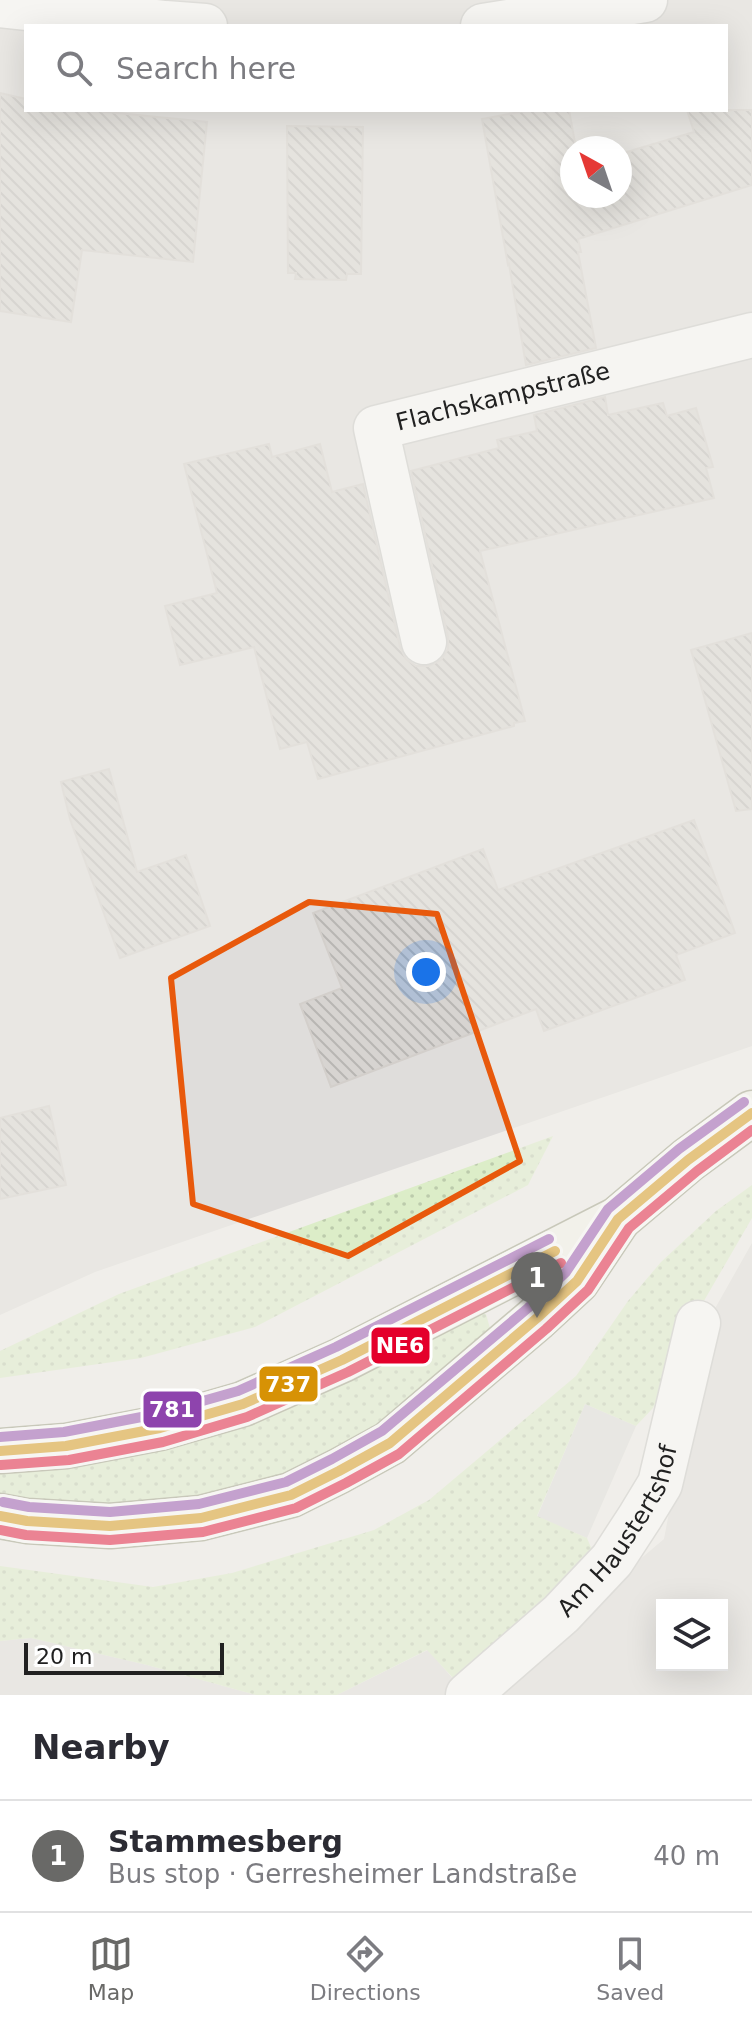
<!DOCTYPE html>
<html lang="en">
<head>
<meta charset="utf-8">
<style>
	body { margin:0; font-family:"DejaVu Sans",sans-serif; background:#f2f2f3; color:#2b2b33 }
	.controls { position:absolute; right:24px; bottom:24px; display:grid; overflow:hidden; border-radius:0px; box-shadow:0 8px 32px #0002 }
	.controls button { width:72px; height:72px; display:grid; place-items:center; padding:0; border:0; border-bottom:2px solid #e1e1e2; background:#fff; color:#2b2b33; font:40px sans-serif }
	.compass { position:absolute; left:560px; top:136px; width:72px; height:72px; border-radius:50%; background:#fff; box-shadow:0 8px 32px #0002; rotate:320deg }
	.scale { position:absolute; left:24px; bottom:20px; width:200px; box-sizing:border-box; padding-left:8px; border:4px solid #212121; border-top:0; font-size:22px; line-height:28px; white-space:nowrap; color:#212121; -webkit-text-stroke:6px #fff; paint-order:stroke }
	.you { position:absolute; left:426px; top:972px; width:28px; height:28px; margin:-20px; border:6px solid #fff; border-radius:50%; background:#1a73e8; box-shadow:0 0 0 12px #1a73e833 }
	.badge { display:grid; place-items:center; width:52px; height:52px; border-radius:50%; background:#696967; color:#fff; font-size:26px; font-weight:700 }
	.pin { position:absolute; translate:-50% -66px; filter:drop-shadow(0 2px 4px #0008) }
	.pin::after { content:''; position:absolute; top:42px; width:28px; height:24px; background:inherit; clip-path:polygon(0 0,100% 0,50% 100%) }
	.list { margin:0; padding:0; list-style:none }
	h2 { display:flex; justify-content:space-between; align-items:center; height:104px; margin:0; padding:0 32px; font-size:34px }
	h2 small { font-size:26px; font-weight:400; color:#7c7c81 }
	.list li { display:grid; grid-template-columns:52px 1fr auto; gap:24px; align-items:center; box-sizing:border-box; height:112px; padding:0 32px; border-top:2px solid #e1e1e2 }
	.list b { display:block; font-size:30px; white-space:nowrap }
	.list p { margin:0; font-size:26px; white-space:nowrap; color:#7c7c81 }
	.list em { font-size:26px; font-style:normal; color:#7c7c81 }
	.icon { flex:none; width:44px; height:44px; fill:none; stroke:currentColor; stroke-width:2; stroke-linecap:round; stroke-linejoin:round }
	.map { position:relative; flex:none; width:752px; height:1695px; overflow:hidden }
	.search { position:absolute; background:#fff; box-shadow:0 8px 32px #0002; left:24px; right:24px; top:24px; height:88px; display:flex; align-items:center; gap:20px; box-sizing:border-box; padding:0 28px; border-radius:0px; color:#7c7c81; font-size:30px }
	.sheet { height:216px; background:#fff }
	nav { display:flex; justify-content:space-around; align-items:center; box-sizing:border-box; height:112px; border-top:2px solid #e1e1e2; background:#fff; font-size:22px; color:#7c7c81 }
	nav a { display:grid; justify-items:center; gap:4px }
	nav .on { color:#696967 }
	.map>svg:first-child { display:block }
</style>
</head>
<body>
<div class="map">
<svg width="752" height="1695" viewBox="0 0 752 1695">
	<defs>
		<pattern id="grass-dots" width="8" height="8" patternUnits="userSpaceOnUse" patternTransform="scale(2)"><rect width="8" height="8" fill="#dcedc8"/><path d="M2 2h.1M6 6h.1" fill="none" stroke="#bccbac" stroke-width="1.8" stroke-linecap="round"/></pattern>
		<pattern id="building-back-hatch" width="6" height="6" patternUnits="userSpaceOnUse" patternTransform="scale(2)"><rect width="6" height="6" fill="#d7d4d1"/><path d="M-1 5l2 2M0 0l6 6M5-1l2 2" fill="none" stroke="#b8b6b3"/></pattern>
	</defs>
	<rect width="100%" height="100%" fill="#f0eeea"/>
	<g fill="#dfdddb" fill-rule="evenodd">
		<path d="M 0,0 L 752,0 L 752,1046 L 95,1272 L 0,1315 ZM 26,26 L 726,26 L 726,110 L 26,110 ZM 572,148 L 620,148 L 620,196 L 572,196 Z"/>
		<path d="M 752,1243 L 752,1695 L 480,1695 L 664,1539 L 704,1328 ZM 662,1605 L 722,1605 L 722,1665 L 662,1665 Z"/>
		<polygon points="31,1638 147,1665 256,1695 0,1695 0,1641"/>
		<polygon points="428,1650 467,1695 337,1695"/>
	</g>
	<polygon fill="#dedddb" points="585,1404 636,1426 587,1538 537,1517"/>
	<g fill="url(#grass-dots)">
		<polygon points="553,1136 528,1185 255,1327 141,1358 0,1378 0,1351 119,1294"/>
		<polygon points="752,1185 752,1218 694,1318 653,1408 636,1426 585,1404 537,1516 587,1538 597,1562 454,1679 427,1650 337,1695 256,1695 147,1665 31,1638 0,1641 0,1566 153,1587 232,1573 374,1530 429,1500 576,1376 628,1301 661,1262 716,1211"/>
		<polygon points="464,1314 486,1314 493,1339 365,1440 283,1482 124,1516 0,1501 0,1465"/>
	</g>
	<g fill="url(#building-back-hatch)" stroke="#d3cfcb" stroke-width="2">
		<polygon points="0,93 26,99 26,110 87,110 207,122 193,262 82,250 71,322 0,311"/>
		<polygon points="530,110 569,110 576,148 572,148 572,196 620,196 620,154 694,132 687,110 752,110 752,185 578,239 581,252 578,252 596,348 526,365 509,264 508,265 482,119"/>
		<polygon points="287,126 363,127 361,274 347,274 346,280 295,279 296,273 288,273"/>
		<polygon points="605,397 608,415 663,403 667,416 696,408 713,467 706,468 714,498 480,551 525,721 514,723 514,726 318,779 307,742 280,749 254,647 180,665 165,606 217,593 184,464 269,444 272,457 320,444 332,492 363,484 400,647 406,659 416,666 429,666 441,660 448,649 448,637 411,471 499,448 497,440 537,431 534,415"/>
		<polygon points="752,633 752,809 736,811 691,650"/>
		<polygon points="109,769 137,872 186,855 210,926 120,958 70,819 61,782"/>
		<polygon points="694,820 735,933 676,955 685,980 544,1031 536,1009 331,1087 300,1004 342,988 313,913 483,849 498,890"/>
		<polygon points="49,1106 66,1185 0,1199 0,1118"/>
	</g>
	<g fill="none" stroke-linecap="round" stroke-linejoin="round">
		<defs>
			<g id="street">
				<polyline points="0,5 165,23 205,26"/>
				<polyline points="483,26 645,0"/>
				<path id="s1" d="M 424,642 L 376,428 L 752,335"/>
				<path id="s2" d="M 468,1695 L 561,1614 L 612,1560 L 640,1517 L 660,1484 L 698,1323"/>
			</g>
			<g id="secondary">
				<polyline points="0,1451 66,1446 160,1428 243,1404 342,1360 618,1219 688,1160 752,1113"/>
				<polyline points="0,1516 27,1521 110,1526 201,1518 291,1495 339,1471 390,1443 537,1318 577,1281 617,1221"/>
			</g>
		</defs>
		<use href="#street" stroke="#c8c8c6" stroke-width="47"/>
		<use href="#secondary" stroke="#989a81" stroke-width="47"/>
		<use href="#street" stroke="#fdfcfc" stroke-width="44"/>
		<use href="#secondary" stroke="#f4f4ec" stroke-width="44"/>
		<defs>
			<g id="bus-1">
				<polyline points="0,1451 66,1446 160,1428 243,1404 342,1360 555,1251"/>
				<polyline points="0,1516 27,1521 110,1526 201,1518 291,1495 339,1471 390,1443 537,1318 577,1281 618,1219 688,1160 752,1113"/>
			</g>
			<g id="bus-2">
				<polyline points="1,1465 69,1460 163,1442 247,1417 348,1372 561,1263"/>
				<polyline points="0,1530 26,1535 110,1540 203,1532 296,1508 346,1483 399,1454 546,1329 588,1290 629,1228 697,1171 752,1130"/>
			</g>
			<g id="bus-3">
				<polyline points="0,1437 64,1432 157,1414 238,1391 336,1347 549,1239"/>
				<polyline points="3,1502 29,1507 110,1512 199,1504 286,1482 332,1459 382,1431 528,1308 566,1272 608,1209 679,1149 744,1102"/>
			</g>
		</defs>
		<use href="#bus-1" stroke="#fff" stroke-width="16"/>
		<use href="#bus-2" stroke="#fff" stroke-width="16"/>
		<use href="#bus-3" stroke="#fff" stroke-width="16"/>
		<use href="#bus-1" stroke="#d79205" stroke-width="10"/>
		<use href="#bus-2" stroke="#e4002b" stroke-width="10"/>
		<use href="#bus-3" stroke="#8e44ad" stroke-width="10"/>
	</g>
	<path d="M0 0H752V1695H0ZM 309,902 L 437,914 L 520,1161 L 348,1256 L 193,1204 L 171,978 Z" fill="#f0eeea" fill-opacity=".55" fill-rule="evenodd"/>
	<path fill="none" stroke="#e8590c" stroke-width="6" stroke-linejoin="round" d="M 309,902 L 437,914 L 520,1161 L 348,1256 L 193,1204 L 171,978 Z"/>
	<g text-anchor="middle" stroke-width="6" stroke-linejoin="round" paint-order="stroke">
		<g font-size="24" fill="#212121" stroke="#fff">
			<text dy="8" stroke="none"><textPath href="#s1" startOffset="350">Flachskampstraße</textPath></text>
			<text dy="8" stroke="none"><textPath href="#s2" startOffset="226">Am Haustertshof</textPath></text>
		</g>
	</g>
	<g stroke="#fff" stroke-width="3">
		<rect x="370" y="1326" width="61" height="39" rx="8" fill="#e4002b"/>
		<rect x="258" y="1365" width="61" height="38" rx="8" fill="#d79205"/>
		<rect x="142" y="1390" width="61" height="39" rx="8" fill="#8e44ad"/>
	</g>
	<g font-size="22" text-anchor="middle" font-weight="bold" fill="#fff">
		<text x="400" y="1353">NE6</text>
		<text x="288" y="1392">737</text>
		<text x="172" y="1417">781</text>
	</g>
</svg>
<div class="controls">
<button><svg class="icon" aria-label="layers" viewBox="0 0 24 24"><path d="M12 4l9 5-9 5-9-5zM3 14l9 5 9-5"/></svg></button>
</div>
<svg class="compass" viewBox="-18 -18 36 36"><path d="M0-13l5 13h-10z" fill="#e53935"/><path d="M0 13l5-13h-10z" fill="#7c7c81"/></svg>
<div class="scale">20 m</div>
<div class="you"></div>
<div class="pin badge" style="left:537px;top:1318px">1</div>
<div class="search"><svg class="icon" aria-label="search" viewBox="0 0 24 24"><circle cx="10" cy="10" r="6"/><path d="M15 15l6 6"/></svg>Search here</div>
</div>
<section class="sheet">
<h2>Nearby<small></small></h2>
<ul class="list">
<li><span class="badge">1</span><div><b>Stammesberg</b><p>Bus stop · Gerresheimer Landstraße</p></div><em>40 m</em></li>
</ul>
</section>
<nav>
<a class="on"><svg class="icon" aria-label="map" viewBox="0 0 24 24"><path d="M3 6l6-2 6 2 6-2v14l-6 2-6-2-6 2zM9 4v14M15 6v14"/></svg>Map</a>
<a><svg class="icon" aria-label="directions" viewBox="0 0 24 24"><path d="M12 3l9 9-9 9-9-9zM9 14v-3h6M13 9l2 2-2 2"/></svg>Directions</a>
<a><svg class="icon" aria-label="saved" viewBox="0 0 24 24"><path d="M7 4h10v16l-5-4-5 4z"/></svg>Saved</a>
</nav>
</body>
</html>
